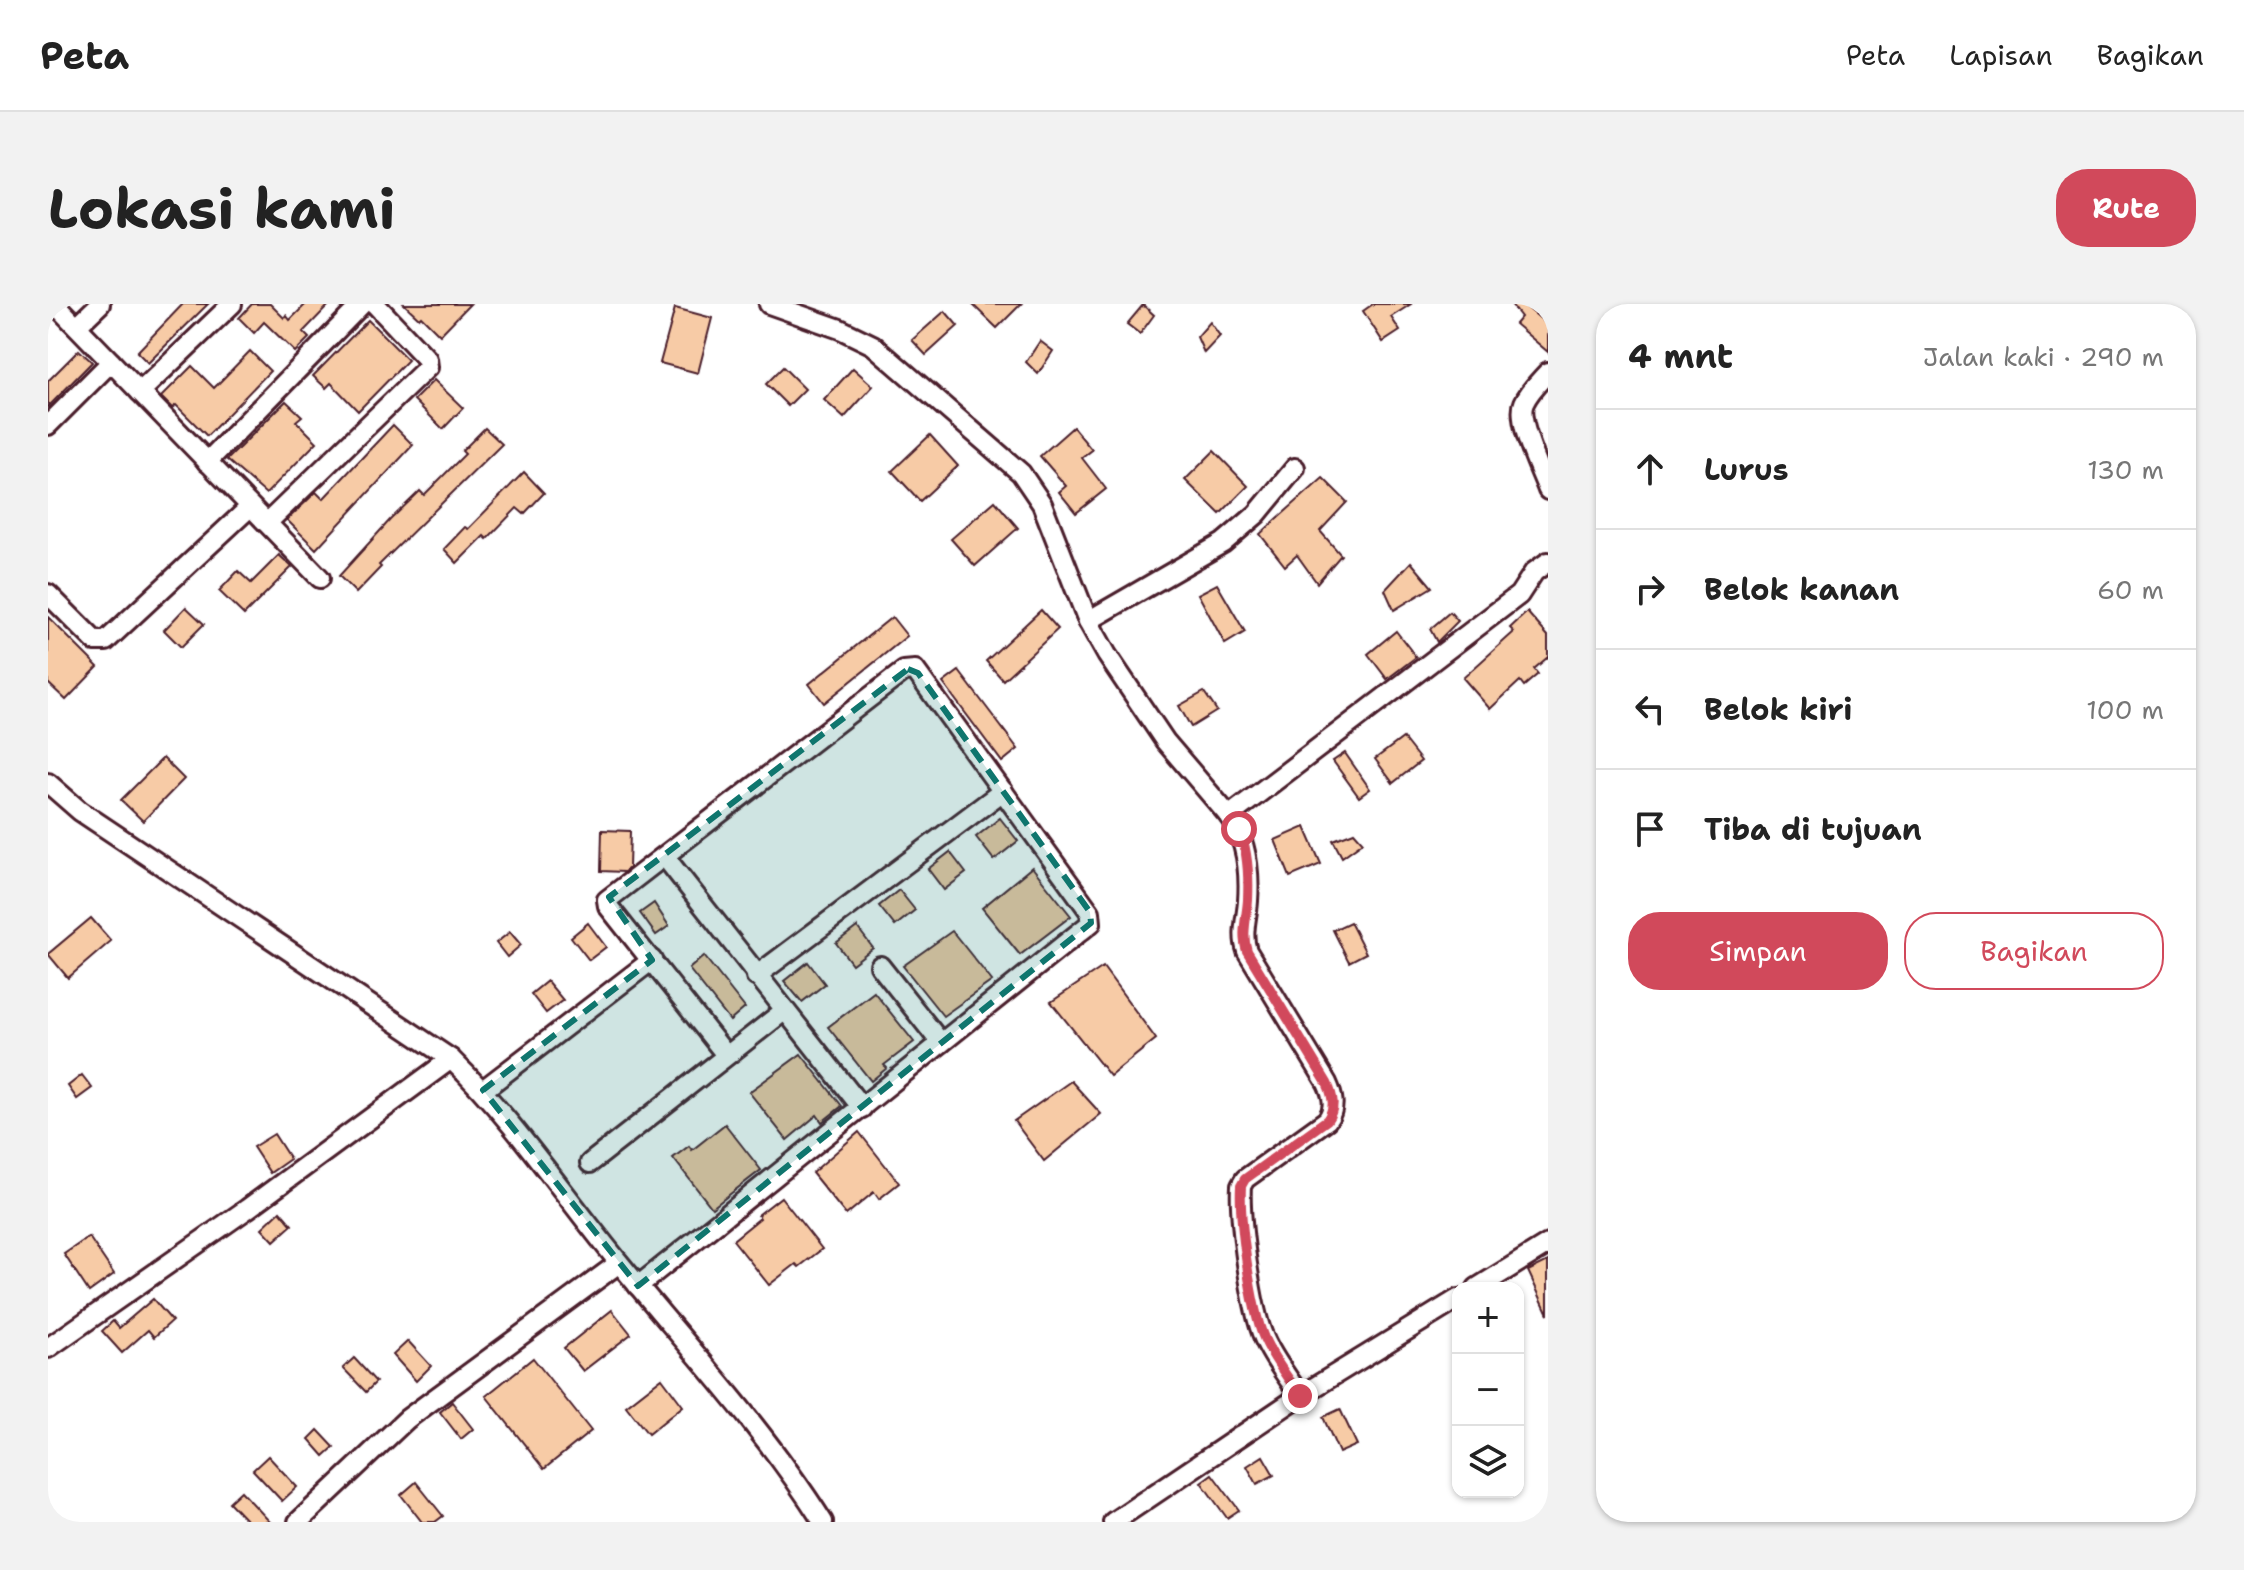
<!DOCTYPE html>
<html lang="id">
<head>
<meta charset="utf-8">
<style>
	body { margin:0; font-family:"Shantell Sans",sans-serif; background:#f2f2f2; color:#222 }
	.controls { position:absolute; right:24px; bottom:24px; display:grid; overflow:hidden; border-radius:16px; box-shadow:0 2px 6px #0004 }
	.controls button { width:72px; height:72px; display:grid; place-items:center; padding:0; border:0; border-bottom:2px solid #e0e0e0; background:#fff; color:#222; font:40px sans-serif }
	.stop { position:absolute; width:24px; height:24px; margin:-18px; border:6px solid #d1495b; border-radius:50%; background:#fff }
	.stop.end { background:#d1495b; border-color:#fff; box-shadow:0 2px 8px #0008 }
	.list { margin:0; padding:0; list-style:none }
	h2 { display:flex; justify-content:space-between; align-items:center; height:104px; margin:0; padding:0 32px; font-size:34px }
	h2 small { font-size:26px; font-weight:400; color:#767676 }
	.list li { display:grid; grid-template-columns:52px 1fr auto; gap:24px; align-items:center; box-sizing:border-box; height:120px; padding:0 32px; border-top:2px solid #e0e0e0 }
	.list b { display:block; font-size:30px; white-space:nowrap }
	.list em { font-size:26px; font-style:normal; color:#767676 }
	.actions { display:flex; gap:16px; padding:24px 32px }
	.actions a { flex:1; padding:18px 0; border:2px solid #d1495b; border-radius:32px; text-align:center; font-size:28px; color:#d1495b }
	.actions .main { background:#d1495b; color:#fff }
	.icon { flex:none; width:44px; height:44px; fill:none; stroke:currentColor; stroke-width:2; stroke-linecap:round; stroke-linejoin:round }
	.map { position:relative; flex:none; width:1500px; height:1218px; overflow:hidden; border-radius:32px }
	header { display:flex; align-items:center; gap:48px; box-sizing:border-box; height:112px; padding:0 40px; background:#fff; border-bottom:2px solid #e0e0e0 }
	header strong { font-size:38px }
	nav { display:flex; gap:44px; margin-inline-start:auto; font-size:28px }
	.intro { display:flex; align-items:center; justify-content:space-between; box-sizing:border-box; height:192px; padding:0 48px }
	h1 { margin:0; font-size:56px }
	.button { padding:20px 36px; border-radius:32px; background:#d1495b; color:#fff; font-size:28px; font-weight:700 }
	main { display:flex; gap:48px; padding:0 48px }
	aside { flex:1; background:#fff; border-radius:32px; box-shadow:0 2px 6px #0004 }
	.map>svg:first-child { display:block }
</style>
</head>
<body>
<header>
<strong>Peta</strong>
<nav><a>Peta</a><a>Lapisan</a><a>Bagikan</a></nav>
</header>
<div class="intro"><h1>Lokasi kami</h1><a class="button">Rute</a></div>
<main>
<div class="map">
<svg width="1500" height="1218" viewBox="0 0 1500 1218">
	<rect width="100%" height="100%" fill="#fff"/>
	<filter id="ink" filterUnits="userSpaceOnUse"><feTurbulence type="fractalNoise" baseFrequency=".0125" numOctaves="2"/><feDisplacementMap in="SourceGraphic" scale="16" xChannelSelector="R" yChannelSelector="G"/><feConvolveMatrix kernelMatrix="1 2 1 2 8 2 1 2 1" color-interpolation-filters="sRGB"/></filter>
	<g filter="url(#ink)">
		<g fill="#f7cba6" stroke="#4a1f2b" stroke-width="2">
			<polygon points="135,0 160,0 100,59 89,48"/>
			<polygon points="204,0 222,0 236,14 238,11 242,16 258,0 282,0 255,28 261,34 247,48 216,18 206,29 191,14"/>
			<polygon points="356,0 422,0 392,31 373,12 371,14"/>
			<polygon points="924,0 973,0 949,24"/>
			<polygon points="1325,0 1363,0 1343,13 1352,27 1335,38 1315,7"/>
			<polygon points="1463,0 1475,0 1500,21 1500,48 1467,20 1473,13"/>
			<polygon points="1095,1 1106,11 1092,30 1079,20"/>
			<polygon points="627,4 664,14 650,69 612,59"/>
			<polygon points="897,7 910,22 878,51 864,36"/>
			<polygon points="320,16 360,56 310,107 283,79 278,84 265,72"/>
			<polygon points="1162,18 1172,32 1156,49 1149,33"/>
			<polygon points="992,37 1005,47 990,70 978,58"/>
			<polygon points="31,46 44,58 0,103 0,77"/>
			<polygon points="202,47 222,67 159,132 128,101 124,104 113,93 144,62 166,84"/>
			<polygon points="735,63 757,85 740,102 718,80"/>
			<polygon points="805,64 825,82 796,114 776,96"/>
			<polygon points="386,76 415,104 395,125 366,96"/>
			<polygon points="238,97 254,112 248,117 269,138 218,190 179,156"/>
			<polygon points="345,121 365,141 268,245 239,216 268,188 275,195"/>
			<polygon points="1025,123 1044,146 1034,154 1058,185 1028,209 1011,188 1018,182 992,152"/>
			<polygon points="437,124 454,140 331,261 333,263 308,289 291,272 342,216 372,187 376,191 417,150 414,147"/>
			<polygon points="882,131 910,162 872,197 844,167"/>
			<polygon points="1166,147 1200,182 1172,210 1137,176"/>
			<polygon points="476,168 496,189 476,210 469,204 439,235 436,232 409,259 396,245 417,223 420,225"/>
			<polygon points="1275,174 1299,198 1272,227 1293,251 1269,279 1249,251 1237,262 1212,230"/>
			<polygon points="947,197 970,224 927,262 903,235"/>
			<polygon points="231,251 244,263 196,311 171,287 190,267 203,279"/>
			<polygon points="1363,258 1384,283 1346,306 1337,286"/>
			<polygon points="1169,280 1197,328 1177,340 1150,290"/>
			<polygon points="138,303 156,320 133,343 116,326"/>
			<polygon points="993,306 1010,325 955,376 938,357"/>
			<polygon points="1402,308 1410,317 1389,338 1382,325"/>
			<polygon points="1479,308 1500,332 1500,353 1486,365 1490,370 1476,382 1472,377 1442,405 1415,374 1466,328 1462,324"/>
			<polygon points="0,313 50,363 18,396 0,379"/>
			<polygon points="844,313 859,332 776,399 761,380"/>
			<polygon points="1348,327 1368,353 1339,375 1320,350"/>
			<polygon points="911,367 970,445 954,458 895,379"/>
			<polygon points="1156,388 1169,407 1143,423 1131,402"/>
			<polygon points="1355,434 1373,457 1345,479 1327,455"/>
			<polygon points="1297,449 1322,485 1311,493 1285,457"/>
			<polygon points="115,454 136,475 95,517 73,496"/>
			<polygon points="952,514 970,537 946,556 928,533"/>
			<polygon points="1257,523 1273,560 1242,573 1227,536"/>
			<polygon points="554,526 582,527 581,564 576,568 553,567"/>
			<polygon points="1306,528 1315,538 1294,553 1285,536"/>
			<polygon points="902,548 918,569 896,586 880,565"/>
			<polygon points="984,563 1023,612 972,651 934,604"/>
			<polygon points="851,586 867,606 847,622 831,602"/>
			<polygon points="606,599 621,622 608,631 592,609"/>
			<polygon points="43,614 63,637 20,674 0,650"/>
			<polygon points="1302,618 1318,649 1301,658 1285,626"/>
			<polygon points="540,619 558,643 541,656 523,633"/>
			<polygon points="809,623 825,644 804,660 788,639"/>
			<polygon points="904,627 944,677 895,712 855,662"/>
			<polygon points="462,628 473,641 459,653 448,639"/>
			<polygon points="656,652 697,704 682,717 641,665"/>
			<polygon points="760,658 777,680 754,698 736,677"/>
			<polygon points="1055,663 1108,735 1062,772 1003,698"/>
			<polygon points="499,677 515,696 498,709 483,690"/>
			<polygon points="826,688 866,738 836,761 839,764 823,777 780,723"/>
			<polygon points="753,750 794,802 774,818 769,811 739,836 701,788"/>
			<polygon points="34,771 44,784 29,795 20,782"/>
			<polygon points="1023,777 1053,810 996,857 966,817"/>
			<polygon points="677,820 713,866 664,904 625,854 641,842 644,846"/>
			<polygon points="811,828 851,879 831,895 826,888 798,911 764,869"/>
			<polygon points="226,830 242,855 222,869 205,843"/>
			<polygon points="733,893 774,945 751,963 748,960 721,981 685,936 712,914 710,911"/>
			<polygon points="232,907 244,921 226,937 214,924"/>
			<polygon points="41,933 66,970 41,988 16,950"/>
			<polygon points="1500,957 1500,1010 1480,967"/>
			<polygon points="105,995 124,1017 106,1033 100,1026 74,1049 54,1027 65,1017 71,1024"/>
			<polygon points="564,1006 583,1030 535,1067 516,1044"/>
			<polygon points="360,1037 383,1062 368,1077 345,1051"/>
			<polygon points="306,1054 328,1078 318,1088 295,1064"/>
			<polygon points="485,1054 543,1127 496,1165 438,1092"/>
			<polygon points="614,1074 635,1102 600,1130 578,1102"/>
			<polygon points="404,1098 425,1125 413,1135 392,1108"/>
			<polygon points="1292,1105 1309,1141 1291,1149 1275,1113"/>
			<polygon points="270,1126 286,1143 276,1152 261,1135"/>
			<polygon points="220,1152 249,1183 234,1197 205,1166"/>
			<polygon points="1215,1152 1226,1171 1209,1180 1199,1162"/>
			<polygon points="1164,1170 1191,1206 1179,1214 1153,1178"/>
			<polygon points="368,1178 395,1212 387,1218 374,1218 353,1191"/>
			<polygon points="193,1187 222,1218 200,1218 181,1198"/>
		</g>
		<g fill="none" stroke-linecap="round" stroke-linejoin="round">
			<defs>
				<g id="minor">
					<polyline points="7,0 272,274"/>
					<polyline points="721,0 792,25 825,41 973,169 994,200 1040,317 1059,351 1117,437 1181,512 1471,291 1486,268 1500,258"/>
					<polyline points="29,22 52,0"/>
					<path d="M 1500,68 C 1492,77 1481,87 1476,99 C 1468,117 1493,167 1500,186"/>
					<polyline points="92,88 184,0"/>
					<polyline points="0,121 63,58"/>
					<polyline points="159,158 314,0"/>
					<polyline points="219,219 380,63 379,55 327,0"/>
					<polyline points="0,290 47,337 58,337 202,203"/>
					<polyline points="1040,317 1175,239 1209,210 1247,164"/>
					<path d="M 0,479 L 32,507 L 403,755 C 467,817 516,892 573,961 C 641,1044 717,1126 775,1218"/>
					<path d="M 1181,512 C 1199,536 1202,567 1200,597 C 1199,614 1193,630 1199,647 L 1279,779 C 1285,792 1288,804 1279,816 L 1197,875 L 1193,882 C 1191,914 1203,1005 1216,1034 C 1225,1055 1240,1073 1252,1092"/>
					<polyline points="617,553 814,804"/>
					<polyline points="832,662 893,739"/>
					<polyline points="708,672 955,487"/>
					<polyline points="435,786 604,656"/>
					<polyline points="542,859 736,707"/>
					<polyline points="590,982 1043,619 1042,608 867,366 856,367 559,596 560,602 678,751"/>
					<polyline points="1429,984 1500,940"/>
					<polyline points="0,1044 199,905 403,755"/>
					<polyline points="250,1218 359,1115 571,959"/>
					<polyline points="1065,1218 1252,1092 1410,995"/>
				</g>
			</defs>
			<use href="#minor" stroke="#4a1f2b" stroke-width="24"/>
			<use href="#minor" stroke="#fff" stroke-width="18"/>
		</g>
	</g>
	<g fill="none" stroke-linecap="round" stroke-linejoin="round" filter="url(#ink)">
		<path stroke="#d1495b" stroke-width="10" d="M 1191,525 C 1200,546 1201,574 1200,596 C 1199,613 1193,630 1199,647 L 1279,779 C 1285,792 1288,804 1279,816 L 1197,875 L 1193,882 C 1191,915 1203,1005 1216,1034 C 1225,1055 1240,1073 1252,1092"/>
	</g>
	<path fill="#0f766e" fill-opacity="0.2" stroke="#0f766e" stroke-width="6" stroke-dasharray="16 10" stroke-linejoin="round" d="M 860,365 L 870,369 L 1042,608 L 1043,619 L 590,982 L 435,786 L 604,656 L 561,593 Z"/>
</svg>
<div class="controls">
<button>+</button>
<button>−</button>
<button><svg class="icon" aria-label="layers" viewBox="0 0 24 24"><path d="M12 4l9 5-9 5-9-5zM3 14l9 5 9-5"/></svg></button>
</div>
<div class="stop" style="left:1191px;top:525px"></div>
<div class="stop end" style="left:1252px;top:1092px"></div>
</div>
<aside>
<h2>4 mnt<small>Jalan kaki · 290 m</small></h2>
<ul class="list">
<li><svg class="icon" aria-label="ahead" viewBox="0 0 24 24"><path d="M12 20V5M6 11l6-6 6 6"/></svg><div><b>Lurus</b></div><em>130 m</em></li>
<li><svg class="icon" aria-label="right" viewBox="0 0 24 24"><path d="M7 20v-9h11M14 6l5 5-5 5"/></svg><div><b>Belok kanan</b></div><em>60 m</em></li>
<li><svg class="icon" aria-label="left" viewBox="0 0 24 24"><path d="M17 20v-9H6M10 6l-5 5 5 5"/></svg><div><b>Belok kiri</b></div><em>100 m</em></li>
<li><svg class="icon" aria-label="arrive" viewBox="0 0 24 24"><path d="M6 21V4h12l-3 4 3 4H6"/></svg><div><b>Tiba di tujuan</b></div></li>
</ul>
<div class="actions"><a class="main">Simpan</a><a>Bagikan</a></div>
</aside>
</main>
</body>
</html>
